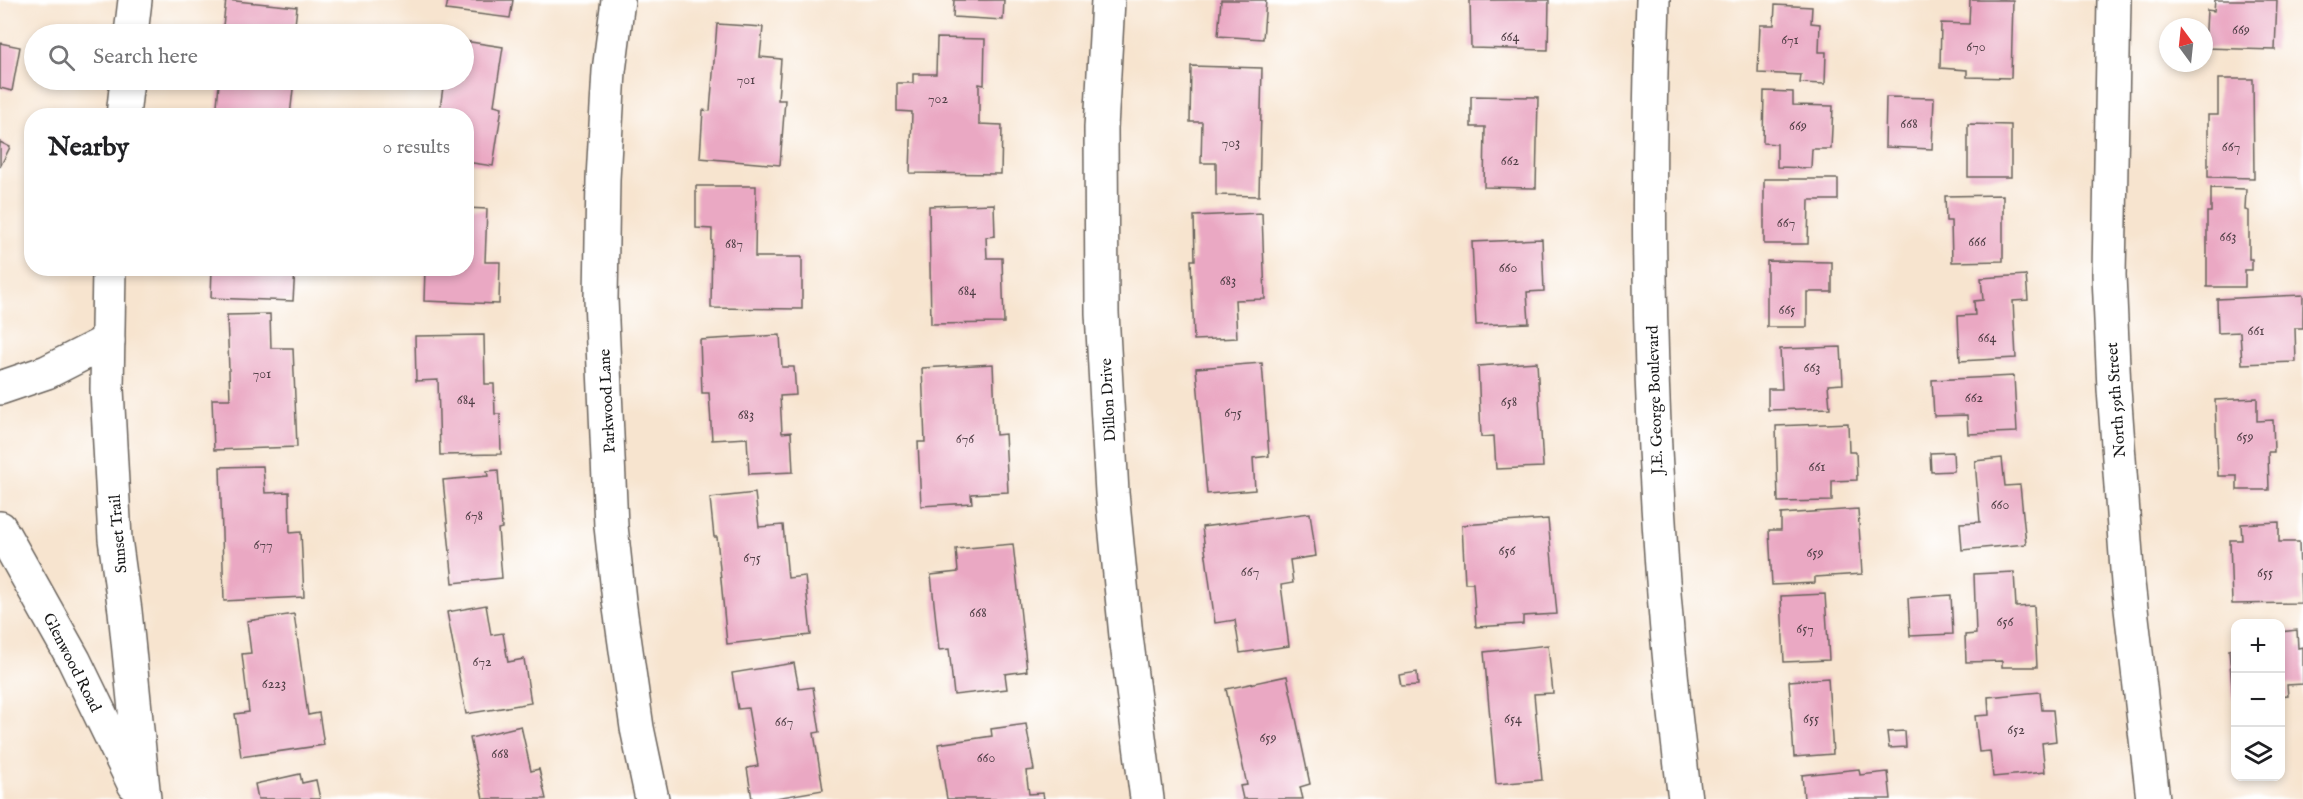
<!DOCTYPE html>
<html lang="en">
<head>
<meta charset="utf-8">
<style>
	body { margin:0; font-family:"IM FELL English",serif; background:#f2f2f2; color:#202124 }
	.controls { position:absolute; right:18px; bottom:18px; display:grid; overflow:hidden; border-radius:12px; box-shadow:0 3px 9px #0003 }
	.controls button { width:54px; height:54px; display:grid; place-items:center; padding:0; border:0; border-bottom:2px solid #e0e0e0; background:#fff; color:#202124; font:30px sans-serif }
	.compass { position:absolute; left:2159px; top:18px; width:54px; height:54px; border-radius:50%; background:#fff; box-shadow:0 3px 9px #0003; rotate:345deg }
	.list { margin:0; padding:0; list-style:none }
	h2 { display:flex; justify-content:space-between; align-items:center; height:78px; margin:0; padding:0 24px; font-size:26px }
	h2 small { font-size:20px; font-weight:400; color:#757577 }
	.icon { flex:none; width:33px; height:33px; fill:none; stroke:currentColor; stroke-width:2; stroke-linecap:round; stroke-linejoin:round }
	.map { position:relative; flex:none; width:2303px; height:799px; overflow:hidden }
	.search { position:absolute; background:#fff; box-shadow:0 3px 9px #0003; left:24px; top:24px; width:450px; height:66px; display:flex; align-items:center; gap:15px; box-sizing:border-box; padding:0 21px; border-radius:33px; color:#757577; font-size:22px }
	.panel { position:absolute; background:#fff; box-shadow:0 3px 9px #0003; left:24px; top:108px; width:450px; height:168px; border-radius:24px }
	.map>svg:first-child { display:block }
</style>
</head>
<body>
<div class="map">
<svg width="2303" height="799" viewBox="0 0 2303 799">
	<rect width="100%" height="100%" fill="#fff"/>
	<filter id="ink" filterUnits="userSpaceOnUse"><feTurbulence type="fractalNoise" baseFrequency=".0167" numOctaves="2"/><feDisplacementMap in="SourceGraphic" scale="12" xChannelSelector="R" yChannelSelector="G"/><feConvolveMatrix kernelMatrix="1 2 1 2 8 2 1 2 1" color-interpolation-filters="sRGB"/></filter>
	<filter id="wash" filterUnits="userSpaceOnUse"><feTurbulence type="fractalNoise" baseFrequency=".008" numOctaves="4" result="noise"/><feDisplacementMap in="SourceGraphic" scale="24" xChannelSelector="R" yChannelSelector="G"/><feGaussianBlur stdDeviation="1.35" result="paint"/><feColorMatrix in="noise" values="0 0 0 0 0 0 0 0 0 0 0 0 0 0 0 0 0 1.4 0 .05"/><feComposite in="paint" operator="in"/></filter>
	<g filter="url(#wash)">
		<rect width="100%" height="100%" fill="#f7e4cf"/>
		<g id="blocks">
			<g fill="#eaa8c3">
				<polygon points="226,0 297,7 294,34 222,34"/>
				<polygon points="448,0 513,0 510,18 446,10"/>
				<polygon points="954,0 1004,0 1003,20 953,17"/>
				<polygon points="1221,0 1266,0 1263,39 1218,36"/>
				<polygon points="1470,0 1549,0 1548,50 1471,48"/>
				<polygon points="1970,0 2013,0 2011,78 1967,77 1967,70 1940,68 1941,23 1969,24"/>
				<polygon points="2215,0 2277,0 2275,50 2205,48 2207,10 2214,11"/>
				<polygon points="1775,5 1812,7 1811,23 1820,24 1819,52 1826,52 1825,84 1800,83 1801,75 1758,73 1760,25 1774,25"/>
				<polygon points="717,24 763,27 760,57 781,59 778,100 785,100 780,165 700,158 703,110 710,111"/>
				<polygon points="937,38 985,39 984,85 979,84 979,124 1002,125 1001,174 910,173 912,112 897,111 897,83 913,83 913,74 936,74"/>
				<polygon points="464,41 503,47 494,105 502,107 493,166 466,162 466,116 439,116 444,80 464,80"/>
				<polygon points="0,43 20,47 12,91 0,88"/>
				<polygon points="1191,66 1262,68 1259,196 1216,195 1216,163 1201,163 1202,122 1190,122"/>
				<polygon points="2218,79 2253,79 2254,178 2208,177 2208,115 2218,115"/>
				<polygon points="228,80 294,80 290,116 216,116 219,84 228,84"/>
				<polygon points="1764,91 1793,92 1793,105 1833,106 1831,149 1812,149 1811,168 1777,167 1777,144 1763,143"/>
				<polygon points="1471,96 1538,97 1536,188 1484,187 1485,127 1471,127"/>
				<polygon points="1886,97 1934,98 1932,149 1885,147"/>
				<polygon points="1968,124 2011,125 2011,177 1968,177"/>
				<polygon points="0,142 10,147 0,167"/>
				<polygon points="1764,179 1838,179 1838,200 1809,200 1808,244 1764,244"/>
				<polygon points="696,186 756,186 755,257 802,257 802,309 711,308 712,229 696,228"/>
				<polygon points="2211,188 2246,189 2245,210 2249,211 2249,259 2252,259 2252,270 2245,270 2245,287 2207,287 2207,212 2211,212"/>
				<polygon points="2003,195 2003,261 1952,262 1951,221 1946,221 1945,196"/>
				<polygon points="994,204 995,236 986,237 987,258 1002,258 1004,323 931,324 929,206"/>
				<polygon points="466,208 487,209 485,262 500,262 499,304 424,301 425,268 466,268"/>
				<polygon points="1262,213 1265,299 1235,300 1237,338 1194,340 1191,260 1195,260 1194,216"/>
				<polygon points="1542,239 1544,291 1527,292 1529,323 1476,325 1472,242"/>
				<polygon points="1767,261 1832,262 1832,292 1807,292 1807,327 1767,327"/>
				<polygon points="212,268 295,268 293,301 211,298"/>
				<polygon points="2026,275 2028,300 2013,301 2016,358 1960,361 1958,316 1975,315 1974,301 1983,300 1981,278"/>
				<polygon points="2303,295 2303,328 2295,328 2296,362 2242,364 2240,332 2218,333 2217,299"/>
				<polygon points="270,314 271,348 293,348 297,447 214,450 212,399 230,399 227,315"/>
				<polygon points="484,335 485,384 494,384 495,414 500,414 501,454 440,455 438,380 416,381 415,336"/>
				<polygon points="780,335 782,367 794,367 796,395 780,396 782,433 791,432 793,472 749,474 747,438 712,440 709,393 702,393 700,340"/>
				<polygon points="1841,347 1843,384 1828,385 1830,408 1768,410 1768,389 1782,389 1780,349"/>
				<polygon points="1537,362 1543,467 1496,469 1494,436 1481,437 1478,366"/>
				<polygon points="1262,363 1269,456 1253,458 1255,490 1207,494 1196,368"/>
				<polygon points="993,364 996,435 1005,434 1008,492 971,494 972,503 921,506 918,442 925,442 922,368"/>
				<polygon points="2014,376 2017,432 1968,434 1967,415 1934,416 1932,380"/>
				<polygon points="2257,398 2257,421 2273,420 2274,452 2268,452 2269,490 2237,490 2237,476 2218,476 2215,400"/>
				<polygon points="1848,423 1849,452 1856,452 1857,480 1832,481 1832,501 1778,502 1776,426"/>
				<polygon points="1953,452 1954,471 1931,472 1930,453"/>
				<polygon points="2002,458 2005,486 2020,485 2026,544 1962,550 1960,523 1980,522 1975,461"/>
				<polygon points="263,466 265,493 289,492 290,533 301,532 304,597 224,601 220,467"/>
				<polygon points="498,470 502,528 498,529 502,578 453,583 443,480 488,476 487,471"/>
				<polygon points="755,493 759,527 783,525 788,578 805,576 811,635 727,644 717,537 714,537 710,498"/>
				<polygon points="1858,509 1862,574 1815,577 1815,583 1772,585 1769,530 1781,530 1781,514"/>
				<polygon points="1310,513 1316,556 1290,560 1293,583 1281,585 1289,646 1240,653 1235,620 1215,623 1202,527"/>
				<polygon points="1548,519 1557,614 1523,616 1523,624 1476,627 1473,583 1465,583 1462,525"/>
				<polygon points="2279,522 2279,542 2299,542 2301,603 2232,604 2230,540 2242,540 2241,524"/>
				<polygon points="1013,544 1027,671 1005,674 1007,689 954,695 949,649 939,650 931,575 958,572 956,549"/>
				<polygon points="2014,572 2016,607 2034,606 2037,667 2002,667 2002,661 1966,662 1965,635 1976,634 1974,574"/>
				<polygon points="1825,594 1829,660 1784,662 1781,596"/>
				<polygon points="1951,595 1953,634 1910,636 1908,598"/>
				<polygon points="486,605 491,635 503,633 508,662 524,659 531,703 466,714 447,612"/>
				<polygon points="294,614 308,715 319,713 324,745 241,757 235,714 249,712 242,654 251,653 247,621"/>
				<polygon points="2297,630 2298,648 2303,647 2303,684 2287,685 2288,696 2280,697 2280,632"/>
				<polygon points="1548,645 1553,693 1534,694 1542,780 1496,784 1484,652"/>
				<polygon points="2236,649 2236,700 2233,700 2229,650"/>
				<polygon points="794,663 799,689 813,687 820,732 814,733 823,790 770,799 752,799 747,768 758,766 748,708 738,709 732,673"/>
				<polygon points="1417,672 1418,685 1401,686 1399,675"/>
				<polygon points="1287,676 1310,784 1300,787 1303,799 1243,799 1240,786 1247,785 1226,689"/>
				<polygon points="1828,678 1833,754 1794,757 1789,681"/>
				<polygon points="2040,692 2042,710 2053,710 2056,741 2042,743 2045,772 1993,777 1990,751 1979,752 1975,716 1989,715 1988,697"/>
				<polygon points="1026,724 1034,770 1026,771 1029,794 1043,793 1044,799 947,799 938,744 992,736 991,729"/>
				<polygon points="521,726 531,771 539,769 546,799 483,799 470,738"/>
				<polygon points="1905,731 1906,747 1889,748 1887,732"/>
				<polygon points="1859,769 1860,775 1888,772 1891,799 1804,799 1802,775"/>
				<polygon points="300,774 302,783 316,780 320,799 258,799 255,784"/>
			</g>
		</g>
	</g>
	<g filter="url(#ink)">
		<use href="#blocks" fill-opacity="0" stroke="#69625b" stroke-width="1.5"/>
		<g fill="none" stroke-linecap="round" stroke-linejoin="round">
			<defs>
				<g id="minor">
					<polyline points="618,0 609,71 603,179 601,299 611,526 619,601 637,728 652,799"/>
					<polyline points="1108,0 1101,128 1102,313 1112,493 1126,636 1147,799"/>
					<path d="M 1653,0 C 1644,266 1651,535 1685,799"/>
					<polyline points="2114,0 2109,275 2114,389 2128,583 2153,799"/>
					<polyline points="131,34 135,0"/>
					<polyline points="123,116 127,80"/>
					<polyline points="109,268 107,389 115,539 125,611 144,799"/>
					<polyline points="0,388 47,372 108,341"/>
					<polyline points="0,528 74,660 134,784"/>
				</g>
			</defs>
			<use href="#minor" stroke="#69625b" stroke-width="36"/>
			<use href="#minor" stroke="#fff" stroke-width="33"/>
		</g>
	</g>
	<g text-anchor="middle" stroke-width="4.5" stroke-linejoin="round" paint-order="stroke">
		<g font-size="14" fill="#503f46">
			<text x="2241" y="34">669</text>
			<text x="1510" y="41">664</text>
			<text x="1790" y="44">671</text>
			<text x="1976" y="51">670</text>
			<text x="746" y="84">701</text>
			<text x="938" y="103">702</text>
			<text x="1909" y="128">668</text>
			<text x="1798" y="130">669</text>
			<text x="1231" y="147">703</text>
			<text x="2231" y="151">667</text>
			<text x="1510" y="165">662</text>
			<text x="1786" y="227">667</text>
			<text x="2228" y="241">663</text>
			<text x="1977" y="246">666</text>
			<text x="734" y="248">687</text>
			<text x="1508" y="272">660</text>
			<text x="1228" y="285">683</text>
			<text x="967" y="295">684</text>
			<text x="1787" y="314">665</text>
			<text x="2256" y="335">661</text>
			<text x="1987" y="342">664</text>
			<text x="1812" y="372">663</text>
			<text x="262" y="378">701</text>
			<text x="1974" y="402">662</text>
			<text x="466" y="404">684</text>
			<text x="1509" y="406">658</text>
			<text x="1233" y="417">675</text>
			<text x="746" y="419">683</text>
			<text x="2245" y="441">659</text>
			<text x="965" y="443">676</text>
			<text x="1817" y="471">661</text>
			<text x="2000" y="509">660</text>
			<text x="474" y="520">678</text>
			<text x="263" y="549">677</text>
			<text x="1507" y="555">656</text>
			<text x="1815" y="557">659</text>
			<text x="752" y="562">675</text>
			<text x="1250" y="576">667</text>
			<text x="2265" y="577">655</text>
			<text x="978" y="617">668</text>
			<text x="2005" y="626">656</text>
			<text x="1805" y="633">657</text>
			<text x="482" y="666">672</text>
			<text x="274" y="688">6223</text>
			<text x="1513" y="723">654</text>
			<text x="1811" y="723">655</text>
			<text x="784" y="726">667</text>
			<text x="2016" y="734">652</text>
			<text x="1268" y="742">659</text>
			<text x="500" y="758">668</text>
			<text x="986" y="762">660</text>
		</g>
		<g font-size="16" fill="#1c1c1c" stroke="#fff">
			<text transform="translate(1107 400) rotate(-93)" y="6">Dillon Drive</text>
			<text transform="translate(1654 400) rotate(-92)" y="6">J.E. George Boulevard</text>
			<text transform="translate(2115 400) rotate(-94)" y="6">North 59th Street</text>
			<text transform="translate(606 401) rotate(-93)" y="6">Parkwood Lane</text>
			<text transform="translate(117 534) rotate(-95)" y="6">Sunset Trail</text>
			<text transform="translate(73 662) rotate(63)" y="6">Glenwood Road</text>
		</g>
	</g>
</svg>
<div class="controls">
<button>+</button>
<button>−</button>
<button><svg class="icon" aria-label="layers" viewBox="0 0 24 24"><path d="M12 4l9 5-9 5-9-5zM3 14l9 5 9-5"/></svg></button>
</div>
<svg class="compass" viewBox="-18 -18 36 36"><path d="M0-13l5 13h-10z" fill="#e53935"/><path d="M0 13l5-13h-10z" fill="#757577"/></svg>
<div class="search"><svg class="icon" aria-label="search" viewBox="0 0 24 24"><circle cx="10" cy="10" r="6"/><path d="M15 15l6 6"/></svg>Search here</div>
<section class="panel">
<h2>Nearby<small>0 results</small></h2>
<ul class="list">
</ul>
</section>
</div>
</body>
</html>
